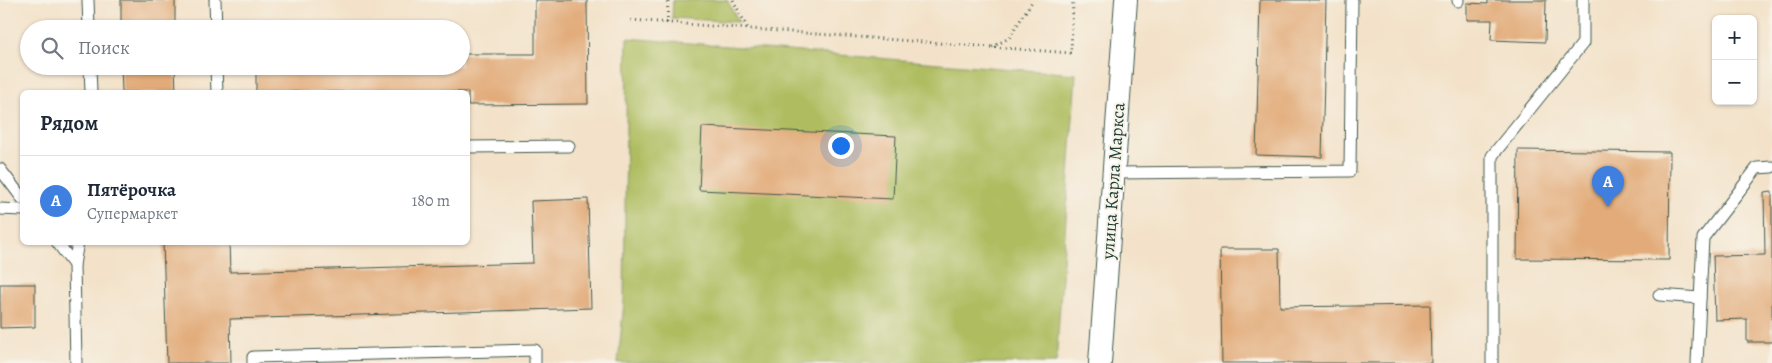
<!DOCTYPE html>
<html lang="ru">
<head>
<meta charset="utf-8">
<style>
	body { margin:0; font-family:Alegreya,serif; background:#f6f6f7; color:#1f2937 }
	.controls { position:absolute; right:15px; top:15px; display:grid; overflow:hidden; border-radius:8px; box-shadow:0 1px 4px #0004 }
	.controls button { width:45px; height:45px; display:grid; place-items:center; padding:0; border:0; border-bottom:1px solid #e0e1e3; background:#fff; color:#1f2937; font:25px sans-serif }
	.you { position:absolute; left:840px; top:145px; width:18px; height:18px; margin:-12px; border:4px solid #fff; border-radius:50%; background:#1a73e8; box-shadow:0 0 0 8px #1a73e833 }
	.badge { display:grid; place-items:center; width:32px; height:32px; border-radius:50%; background:#c8321e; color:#fff; font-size:16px; font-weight:700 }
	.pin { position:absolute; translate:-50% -41px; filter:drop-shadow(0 1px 2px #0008) }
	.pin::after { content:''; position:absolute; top:26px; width:18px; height:15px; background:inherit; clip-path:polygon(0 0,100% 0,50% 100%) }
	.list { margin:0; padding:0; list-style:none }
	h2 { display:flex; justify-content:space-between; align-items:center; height:65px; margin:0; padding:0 20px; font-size:21px }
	h2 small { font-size:16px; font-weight:400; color:#747a83 }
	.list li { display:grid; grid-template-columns:32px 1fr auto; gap:15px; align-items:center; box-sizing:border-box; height:90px; padding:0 20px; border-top:1px solid #e0e1e3 }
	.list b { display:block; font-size:19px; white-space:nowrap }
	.list p { margin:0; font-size:16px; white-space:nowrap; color:#747a83 }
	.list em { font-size:16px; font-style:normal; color:#747a83 }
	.icon { flex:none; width:28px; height:28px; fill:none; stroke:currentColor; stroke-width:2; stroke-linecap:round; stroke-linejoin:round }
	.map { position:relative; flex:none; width:1772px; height:363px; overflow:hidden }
	.search { position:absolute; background:#fff; box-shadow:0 1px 4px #0004; left:20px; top:20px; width:450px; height:55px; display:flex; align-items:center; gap:12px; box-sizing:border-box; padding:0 18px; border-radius:28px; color:#747a83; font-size:19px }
	.panel { position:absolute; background:#fff; box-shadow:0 1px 4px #0004; left:20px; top:90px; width:450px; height:155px; border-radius:8px }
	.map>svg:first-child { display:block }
</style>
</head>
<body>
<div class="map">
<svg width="1772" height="363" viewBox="0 0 1772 363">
	<rect width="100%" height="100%" fill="#f7f3e8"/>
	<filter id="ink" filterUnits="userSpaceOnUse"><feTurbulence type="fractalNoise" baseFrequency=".02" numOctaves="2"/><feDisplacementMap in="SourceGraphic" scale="10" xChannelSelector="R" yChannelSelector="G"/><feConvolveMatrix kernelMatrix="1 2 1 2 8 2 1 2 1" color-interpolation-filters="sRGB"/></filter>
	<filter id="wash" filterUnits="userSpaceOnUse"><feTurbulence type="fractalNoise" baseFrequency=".0096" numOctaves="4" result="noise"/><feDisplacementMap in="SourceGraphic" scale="20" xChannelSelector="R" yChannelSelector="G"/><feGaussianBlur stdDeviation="1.12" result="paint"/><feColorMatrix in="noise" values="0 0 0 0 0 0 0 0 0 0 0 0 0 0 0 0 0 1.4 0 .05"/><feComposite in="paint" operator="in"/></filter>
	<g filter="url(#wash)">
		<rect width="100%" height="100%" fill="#f3e2c9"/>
		<g fill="#afbd60" stroke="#677d4a">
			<polygon points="673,0 727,0 739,22 672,18"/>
			<polygon points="627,38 1076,74 1056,363 618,363 624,302"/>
		</g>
		<g id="blocks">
			<g fill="#e2ab79">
				<rect x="121" y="0" width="54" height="29"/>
				<polygon points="535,0 587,0 588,104 468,105 468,92 256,92 256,66 461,66 461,54 535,54"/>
				<polygon points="1260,0 1326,0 1322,157 1256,155"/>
				<polygon points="1488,0 1546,0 1545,42 1491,40 1492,20 1467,20 1467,3 1488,4"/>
				<polygon points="121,66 175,66 176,92 122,92"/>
				<polygon points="702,127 896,136 893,199 699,190"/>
				<polygon points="1518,150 1670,152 1669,260 1517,259"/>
				<polygon points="1772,191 1772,342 1747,342 1747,319 1715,320 1713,256 1765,255 1764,192"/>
				<polygon points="588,199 591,308 230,319 231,363 167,363 163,242 229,242 230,272 533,263 531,201"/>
				<polygon points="1220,249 1279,249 1280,307 1430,305 1431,363 1222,363"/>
				<polygon points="0,284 35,284 35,327 0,328"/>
			</g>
		</g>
	</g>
	<g filter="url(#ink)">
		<use href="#blocks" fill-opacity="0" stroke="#3f564a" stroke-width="1"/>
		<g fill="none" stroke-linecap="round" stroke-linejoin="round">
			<defs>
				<g id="service">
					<polyline points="88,0 89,29"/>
					<polyline points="215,0 216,29"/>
					<polyline points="1458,1 1458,0"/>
					<polyline points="90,66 91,92"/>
					<polyline points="216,66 217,92"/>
					<polyline points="468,147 569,146"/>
					<polyline points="0,169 22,198"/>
					<polyline points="1114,173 1350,171 1352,0"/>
					<polyline points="0,209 22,210"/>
					<polyline points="57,242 74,265 76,363"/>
					<polyline points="74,265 78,242"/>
					<polyline points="1659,295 1700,298"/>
					<polyline points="253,363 253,357 535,350 535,363"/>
					<polyline points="1492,363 1492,156 1583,43 1583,0"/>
					<polyline points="1697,363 1703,238 1757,168 1772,167"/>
				</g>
				<polyline id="minor" points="1100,363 1126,0"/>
			</defs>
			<use href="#service" stroke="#3f564a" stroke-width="13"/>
			<use href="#minor" stroke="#3f564a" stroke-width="24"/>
			<g stroke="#3f564a" stroke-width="3" stroke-dasharray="1 4" stroke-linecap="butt">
				<polyline points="733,0 748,29"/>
				<polyline points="631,20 1071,53 1073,0"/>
				<polyline points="667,23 668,0"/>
				<polyline points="992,47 1009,38 1033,0"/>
			</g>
			<use href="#service" stroke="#fff" stroke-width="11"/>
			<use href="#minor" stroke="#fff" stroke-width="22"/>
		</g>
	</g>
	<g text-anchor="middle" stroke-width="4" stroke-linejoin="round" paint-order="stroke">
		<g font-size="18" fill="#1f3d34" stroke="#f7f3e8">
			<text transform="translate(1113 181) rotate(-86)" y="6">улица Карла Маркса</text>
		</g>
	</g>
</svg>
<div class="controls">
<button>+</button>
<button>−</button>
</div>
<div class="you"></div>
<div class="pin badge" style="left:1608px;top:207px;background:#3f7fe0">A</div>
<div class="search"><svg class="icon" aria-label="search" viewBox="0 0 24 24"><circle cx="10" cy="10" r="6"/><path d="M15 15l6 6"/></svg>Поиск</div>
<section class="panel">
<h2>Рядом<small></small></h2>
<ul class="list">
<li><span class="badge" style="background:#3f7fe0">A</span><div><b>Пятёрочка</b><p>Супермаркет</p></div><em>180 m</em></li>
</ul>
</section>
</div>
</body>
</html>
